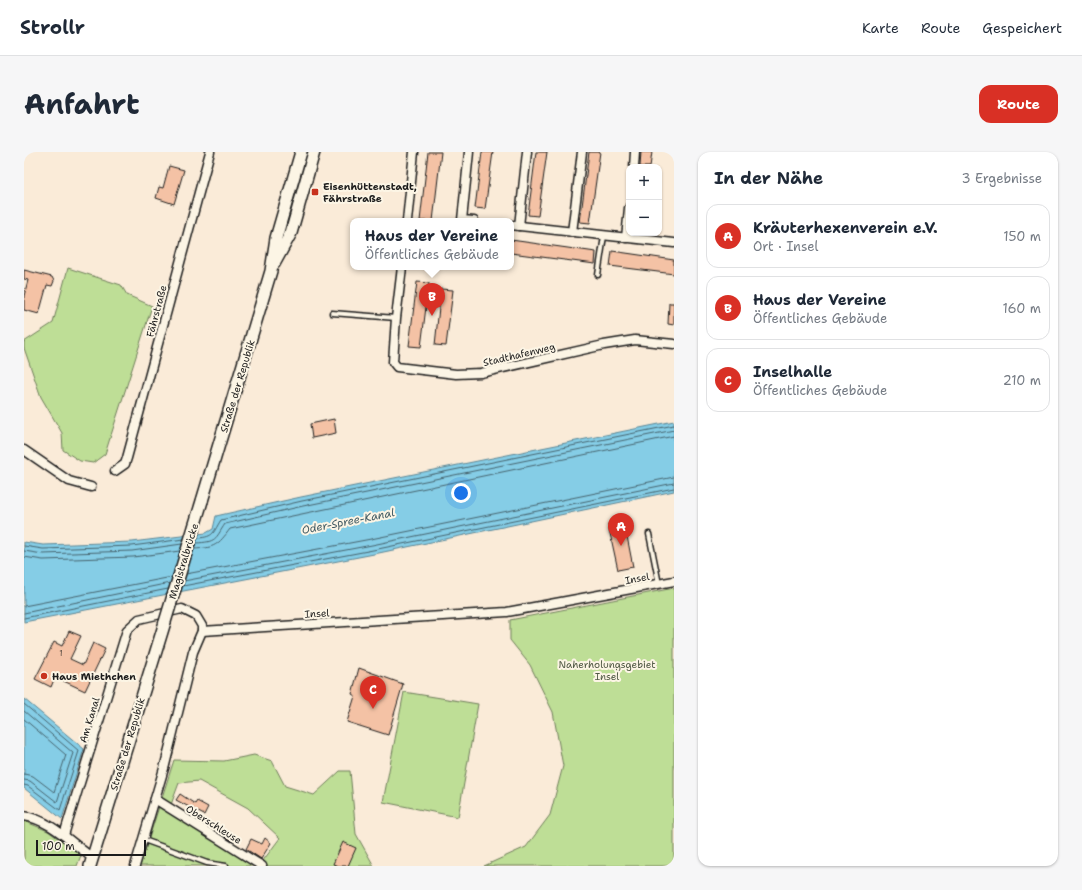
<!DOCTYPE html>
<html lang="de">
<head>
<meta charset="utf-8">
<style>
	body { margin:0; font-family:"Shantell Sans",sans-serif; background:#f6f6f7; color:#1f2937 }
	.controls { position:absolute; right:12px; top:12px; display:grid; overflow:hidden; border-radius:8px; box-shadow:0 1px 3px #0004 }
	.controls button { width:36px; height:36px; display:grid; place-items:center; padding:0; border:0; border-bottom:1px solid #e0e1e3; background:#fff; color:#1f2937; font:20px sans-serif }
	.scale { position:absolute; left:12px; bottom:10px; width:110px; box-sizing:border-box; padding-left:4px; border:2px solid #1c1c1c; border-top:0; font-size:11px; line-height:14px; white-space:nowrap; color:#1c1c1c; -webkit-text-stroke:3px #fcf5e5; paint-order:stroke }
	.you { position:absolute; left:437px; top:341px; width:14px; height:14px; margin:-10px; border:3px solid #fff; border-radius:50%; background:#1a73e8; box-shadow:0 0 0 6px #1a73e833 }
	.badge { display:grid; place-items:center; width:26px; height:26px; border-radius:50%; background:#d93025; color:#fff; font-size:13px; font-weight:700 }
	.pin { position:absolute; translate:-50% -33px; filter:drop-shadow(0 1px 2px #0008) }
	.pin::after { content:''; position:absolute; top:21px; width:14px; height:12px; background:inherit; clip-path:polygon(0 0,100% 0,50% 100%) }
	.popup { position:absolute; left:326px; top:66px; width:164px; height:52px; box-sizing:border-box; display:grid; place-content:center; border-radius:8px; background:#fff; filter:drop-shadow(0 1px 3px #0005); font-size:13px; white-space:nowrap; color:#747a83 }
	.popup b { font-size:15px; color:#1f2937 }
	.popup::after { content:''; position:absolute; left:50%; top:100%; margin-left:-8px; border:8px solid transparent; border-top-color:#fff }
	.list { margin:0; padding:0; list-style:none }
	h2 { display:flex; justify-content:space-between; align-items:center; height:52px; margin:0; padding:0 16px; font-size:17px }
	h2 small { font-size:13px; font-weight:400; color:#747a83 }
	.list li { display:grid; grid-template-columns:26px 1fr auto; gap:12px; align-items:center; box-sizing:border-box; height:64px; margin:0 8px 8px; padding:0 8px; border:1px solid #e0e1e3; border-radius:12px }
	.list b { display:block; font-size:15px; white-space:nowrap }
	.list p { margin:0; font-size:13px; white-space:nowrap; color:#747a83 }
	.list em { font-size:13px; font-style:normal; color:#747a83 }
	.map { position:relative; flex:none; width:650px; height:714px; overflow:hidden; border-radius:12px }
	header { display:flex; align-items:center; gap:24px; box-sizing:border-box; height:56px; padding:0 20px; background:#fff; border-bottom:1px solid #e0e1e3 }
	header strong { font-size:19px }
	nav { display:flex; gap:22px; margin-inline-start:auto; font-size:14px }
	.intro { display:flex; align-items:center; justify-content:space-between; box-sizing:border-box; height:96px; padding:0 24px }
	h1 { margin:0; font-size:28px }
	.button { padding:10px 18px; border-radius:12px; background:#d93025; color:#fff; font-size:14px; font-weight:700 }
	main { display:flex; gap:24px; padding:0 24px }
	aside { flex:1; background:#fff; border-radius:12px; box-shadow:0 1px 3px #0004 }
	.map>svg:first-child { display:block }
</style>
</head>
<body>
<header>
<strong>Strollr</strong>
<nav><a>Karte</a><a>Route</a><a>Gespeichert</a></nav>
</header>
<div class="intro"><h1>Anfahrt</h1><a class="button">Route</a></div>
<main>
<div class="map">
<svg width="650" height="714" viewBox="0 0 650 714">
	<rect width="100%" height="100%" fill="#faebd8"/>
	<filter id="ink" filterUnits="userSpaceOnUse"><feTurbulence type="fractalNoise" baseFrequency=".025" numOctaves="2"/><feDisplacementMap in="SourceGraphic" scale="8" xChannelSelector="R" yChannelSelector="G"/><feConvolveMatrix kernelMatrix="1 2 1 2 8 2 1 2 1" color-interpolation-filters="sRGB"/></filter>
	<g filter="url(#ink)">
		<g fill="#bede96" stroke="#6d7d59">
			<polygon points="44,116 97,133 103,143 128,154 81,302 69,311 56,309 39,298 38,281 17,245 0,196 0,190 29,171"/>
			<polygon points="650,436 650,714 460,714 502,695 526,663 539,614 529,560 506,513 486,488 486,468"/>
			<polygon points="380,540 454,552 434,665 359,650"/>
			<polygon points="230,603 248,609 261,634 290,643 316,619 326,619 332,682 350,714 235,714 256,686 224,656 175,629 155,631 145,658 234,714 116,714 150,608 200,609"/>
			<polygon points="0,669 24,679 57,703 53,714 0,714"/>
		</g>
		<g fill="#85cde6" stroke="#5b8695">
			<polygon points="650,269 650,339 350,402 0,470 0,390 19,393 108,390 182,381 189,377 192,364 277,345"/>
			<polygon points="0,547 60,597 38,667 0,636"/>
		</g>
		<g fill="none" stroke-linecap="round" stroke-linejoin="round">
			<g stroke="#46636d" stroke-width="1">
				<path d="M 174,386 C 191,385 189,380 197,368 L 278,349 L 650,273"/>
				<path d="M 172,391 C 193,390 191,387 201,372 L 279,354 L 650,278"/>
				<polyline points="0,394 19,397 108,394 160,387"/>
				<path d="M 170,397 C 191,396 194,393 206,377 L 650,284"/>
				<polyline points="0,399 19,402 108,399 158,392"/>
				<polyline points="0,405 19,408 109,405 156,399"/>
				<polyline points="162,422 347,387 650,325"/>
				<polyline points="160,429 348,393 650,331"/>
				<polyline points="159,434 349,398 650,336"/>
				<polyline points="0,454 148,425"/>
				<polyline points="0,461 146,431"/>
				<polyline points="0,466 144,437"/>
				<polyline points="0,552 55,599 36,658 4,634 0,633"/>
				<polyline points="0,559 49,601 33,650 6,629 0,628"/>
				<polyline points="0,567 42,603 30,640 9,624 0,622"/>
			</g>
		</g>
		<g fill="#f4c2a5" stroke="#1c1c1c">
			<polygon points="404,0 417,0 409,69 396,69"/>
			<polygon points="458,0 469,0 461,57 451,56"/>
			<polygon points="512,0 523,0 514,64 504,63"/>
			<polygon points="565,0 576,0 566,71 556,70"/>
			<polygon points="617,0 628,0 626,15 616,15"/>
			<polygon points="145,14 160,18 150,52 132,46 135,35 139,36"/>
			<polygon points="487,88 572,100 571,112 487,101"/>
			<polygon points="588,99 650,108 650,122 586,114"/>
			<polygon points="0,118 28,125 30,129 28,134 23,133 15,162 0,158 0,144 4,128 0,127"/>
			<polygon points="393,130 405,131 397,195 385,194"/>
			<polygon points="417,137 429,138 422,194 411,193"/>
			<polygon points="645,151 650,151 650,173 644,172"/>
			<polygon points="310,267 312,281 288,286 286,272"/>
			<polygon points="600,369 609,415 594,418 584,372"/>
			<polygon points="45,479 57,484 46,507 59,513 69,491 81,497 61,539 31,525 27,535 11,527 30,490 38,494"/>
			<polygon points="335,516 379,532 364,583 323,570 331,544 328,542"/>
			<polygon points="156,642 171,652 173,649 184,655 180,663 152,648"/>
			<polygon points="181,668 196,677 194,680 180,671"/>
			<polygon points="205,680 211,684 208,689 202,685"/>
			<polygon points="241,686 247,691 237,707 222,697 227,687 238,692"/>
			<polygon points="319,690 332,696 324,714 314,714 309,712"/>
		</g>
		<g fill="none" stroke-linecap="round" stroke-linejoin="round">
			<defs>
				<g id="service">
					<polyline points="574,123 580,84"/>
					<polyline points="308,161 372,166"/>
					<polyline points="625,382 635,432"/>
					<polyline points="120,688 183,711 202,714"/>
				</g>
				<g id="minor">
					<polyline points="445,0 438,68 450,69"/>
					<polyline points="610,15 611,0"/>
					<polyline points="383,69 390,0"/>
					<polyline points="487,73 650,91"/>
					<polyline points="495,74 503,0"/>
					<polyline points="548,80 558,0"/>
					<polyline points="602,86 605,56"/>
					<polyline points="378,115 372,166 369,210 373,215 432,222 457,221 580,193 611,188 650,192"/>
					<polyline points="0,298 45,329 67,335"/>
					<polyline points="91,319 101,312 103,306 186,0"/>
					<polyline points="178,479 483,460 650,429"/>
					<polyline points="131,647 238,714"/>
					<path d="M 0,664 C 27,668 47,691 69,706"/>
					<polyline points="40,683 103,478 115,467 158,457 172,464 178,474 178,479 169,500 141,613 111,714"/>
				</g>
				<g id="secondary">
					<polyline points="250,112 267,81 290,0"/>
					<polyline points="178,349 247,119 252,86 277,0"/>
					<polyline points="66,714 141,470"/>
				</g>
			</defs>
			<use href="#service" stroke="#1c1c1c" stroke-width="7"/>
			<use href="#minor" stroke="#1c1c1c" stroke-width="11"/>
			<use href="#secondary" stroke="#1c1c1c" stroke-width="14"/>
			<use href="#service" stroke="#fcf5e5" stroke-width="4"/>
			<use href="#minor" stroke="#fcf5e5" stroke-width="8"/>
			<use href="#secondary" stroke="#fcf5e5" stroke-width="11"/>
			<defs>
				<polyline id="secondary-bridge" points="141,470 178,349"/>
			</defs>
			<use href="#secondary-bridge" stroke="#1c1c1c" stroke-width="14" stroke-linecap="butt"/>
			<use href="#secondary-bridge" stroke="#fcf5e5" stroke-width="11"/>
		</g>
	</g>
	<g fill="#c8321e" stroke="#fcf5e5" stroke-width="1.5">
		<rect x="287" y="36" width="8" height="8" rx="2"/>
		<circle cx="20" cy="524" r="4"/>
	</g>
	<g text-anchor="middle" stroke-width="4" stroke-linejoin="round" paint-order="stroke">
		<g font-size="8" fill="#52463e">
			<text x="37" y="504">1</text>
		</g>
		<g font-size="10" font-weight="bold" fill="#1c1c1c" stroke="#fcf5e5" text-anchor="start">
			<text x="299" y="38">Eisenhüttenstadt,<tspan x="299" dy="12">Fährstraße</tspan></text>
			<text x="28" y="528">Haus Miethchen</text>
		</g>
		<g font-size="10" fill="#1c1c1c" stroke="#fcf5e5">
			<text transform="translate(132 159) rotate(-75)" y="4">Fährstraße</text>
			<text transform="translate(495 202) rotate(-13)" y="4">Stadthafenweg</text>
			<text transform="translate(213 234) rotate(-73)" y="4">Straße der Republik</text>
			<text transform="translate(159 409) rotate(-73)" y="4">Magistralbrücke</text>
			<text transform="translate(613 426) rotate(-11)" y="4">Insel</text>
			<text transform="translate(293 461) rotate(-3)" y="4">Insel</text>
			<text transform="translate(65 568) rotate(-73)" y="4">Am Kanal</text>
			<text transform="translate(103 592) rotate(-73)" y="4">Straße der Republik</text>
			<text transform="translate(190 672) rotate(32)" y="4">Oberschleuse</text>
		</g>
		<g font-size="10" fill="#4d5641" stroke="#fcf5e5">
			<text x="583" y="516">Naherholungsgebiet<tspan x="583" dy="12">Insel</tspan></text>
		</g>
		<g font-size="11" font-style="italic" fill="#415a63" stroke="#fcf5e5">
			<text transform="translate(324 369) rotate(-11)" y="4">Oder-Spree-Kanal</text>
		</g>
	</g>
</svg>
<div class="controls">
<button>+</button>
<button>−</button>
</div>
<div class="scale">100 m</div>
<div class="you"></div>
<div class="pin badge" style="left:597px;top:394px">A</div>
<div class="pin badge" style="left:408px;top:164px">B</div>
<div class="popup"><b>Haus der Vereine</b>Öffentliches Gebäude</div>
<div class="pin badge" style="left:349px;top:557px">C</div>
</div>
<aside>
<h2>In der Nähe<small>3 Ergebnisse</small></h2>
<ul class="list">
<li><span class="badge">A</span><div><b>Kräuterhexenverein e.V.</b><p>Ort · Insel</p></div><em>150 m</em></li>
<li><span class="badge">B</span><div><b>Haus der Vereine</b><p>Öffentliches Gebäude</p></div><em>160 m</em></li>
<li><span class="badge">C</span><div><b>Inselhalle</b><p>Öffentliches Gebäude</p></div><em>210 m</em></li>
</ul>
</aside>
</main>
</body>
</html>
